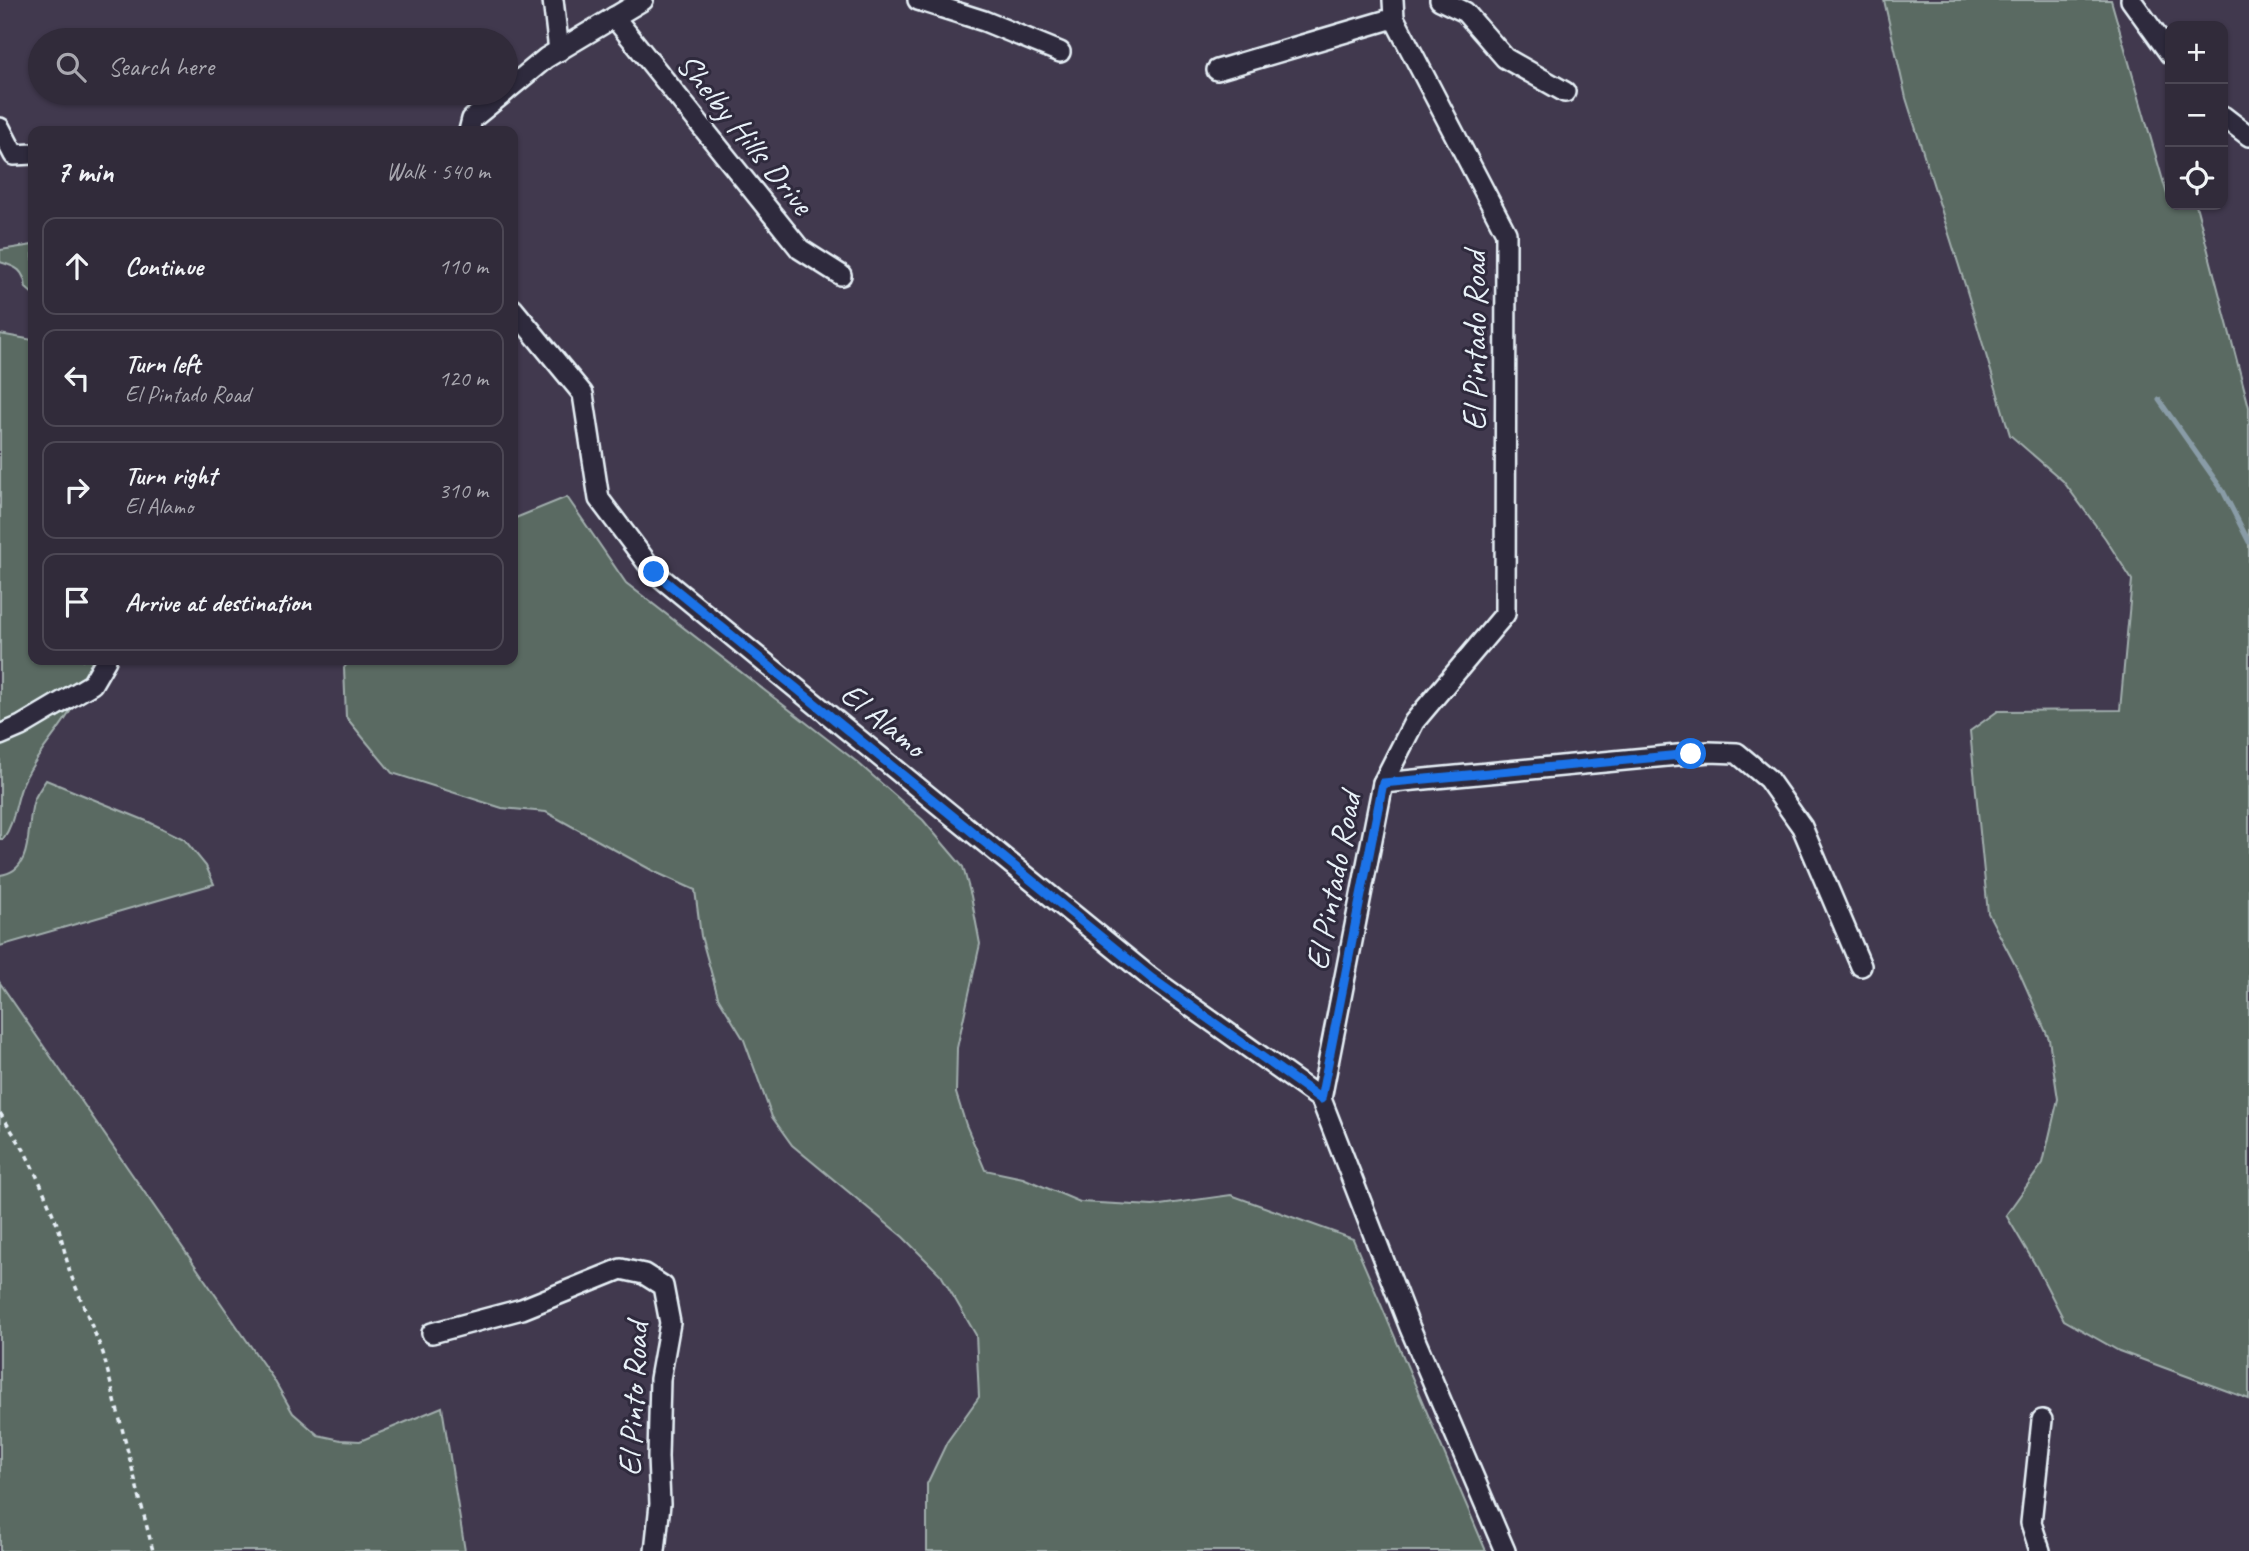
<!DOCTYPE html>
<html lang="en">
<head>
<meta charset="utf-8">
<style>
	body { margin:0; font-family:Caveat,sans-serif; background:#393342; color:#f1f3f6 }
	.controls { position:absolute; right:21px; top:21px; display:grid; overflow:hidden; border-radius:14px; box-shadow:0 2px 5px #0004 }
	.controls button { width:63px; height:63px; display:grid; place-items:center; padding:0; border:0; border-bottom:2px solid #4c4754; background:#312b3a; color:#f1f3f6; font:35px sans-serif }
	.stop { position:absolute; width:21px; height:21px; margin:-16px; border:5px solid #1a73e8; border-radius:50%; background:#fff }
	.stop.end { background:#1a73e8; border-color:#fff; box-shadow:0 2px 7px #0008 }
	.list { margin:0; padding:0; list-style:none }
	h2 { display:flex; justify-content:space-between; align-items:center; height:91px; margin:0; padding:0 28px; font-size:30px }
	h2 small { font-size:23px; font-weight:400; color:#a8a7af }
	.list li { display:grid; grid-template-columns:46px 1fr auto; gap:21px; align-items:center; box-sizing:border-box; height:98px; margin:0 14px 14px; padding:0 14px; border:2px solid #4c4754; border-radius:14px }
	.list b { display:block; font-size:26px; white-space:nowrap }
	.list p { margin:0; font-size:23px; white-space:nowrap; color:#a8a7af }
	.list em { font-size:23px; font-style:normal; color:#a8a7af }
	.icon { flex:none; width:38px; height:38px; fill:none; stroke:currentColor; stroke-width:2; stroke-linecap:round; stroke-linejoin:round }
	.map { position:relative; flex:none; width:2249px; height:1551px; overflow:hidden }
	.search { position:absolute; background:#312b3a; box-shadow:0 2px 5px #0004; left:28px; top:28px; width:490px; height:77px; display:flex; align-items:center; gap:18px; box-sizing:border-box; padding:0 24px; border-radius:38px; color:#a8a7af; font-size:26px }
	.panel { position:absolute; background:#312b3a; box-shadow:0 2px 5px #0004; left:28px; top:126px; width:490px; height:539px; border-radius:14px }
	.map>svg:first-child { display:block }
</style>
</head>
<body>
<div class="map">
<svg width="2249" height="1551" viewBox="0 0 2249 1551">
	<rect width="100%" height="100%" fill="#41394e"/>
	<filter id="ink" filterUnits="userSpaceOnUse"><feTurbulence type="fractalNoise" baseFrequency=".0143" numOctaves="2"/><feDisplacementMap in="SourceGraphic" scale="14" xChannelSelector="R" yChannelSelector="G"/><feConvolveMatrix kernelMatrix="1 2 1 2 8 2 1 2 1" color-interpolation-filters="sRGB"/></filter>
	<g filter="url(#ink)">
		<g fill="#5a6a62" stroke="#a1aead" stroke-width="2">
			<polygon points="1884,0 2111,0 2170,205 2196,205 2249,407 2249,1399 2119,1351 2064,1320 2036,1266 2006,1215 2043,1163 2058,1099 2049,1039 2021,976 1988,913 1970,731 1998,711 2120,710 2132,580 2105,538 2063,481 2010,435 1966,288 1906,98"/>
			<path d="M 33,245 L 33,294 L 26,288 C 24,270 17,267 0,262 L 0,250 Z"/>
			<polygon points="0,334 33,340 33,660 98,660 90,675 0,728"/>
			<polygon points="567,497 626,583 857,762 923,820 963,867 971,896 980,944 957,1048 956,1093 966,1125 985,1170 1023,1178 1080,1202 1153,1206 1231,1195 1353,1239 1486,1551 927,1551 927,1484 947,1442 979,1397 976,1335 941,1275 903,1237 792,1145 772,1117 744,1040 718,997 701,936 695,890 655,872 546,812 502,808 392,773 346,717 344,668 350,660 513,660 513,519"/>
			<path d="M 71,710 C 56,736 36,754 23,783 C 15,802 15,823 3,839 L 0,839 L 0,745 Z"/>
			<path d="M 46,780 L 149,822 L 184,839 L 206,866 L 214,884 L 0,946 L 0,875 C 36,871 25,824 34,800 C 37,793 42,786 46,780 Z"/>
			<polygon points="0,983 274,1380 293,1413 318,1435 341,1440 360,1441 442,1407 465,1551 0,1551"/>
		</g>
		<g fill="none" stroke-linecap="round" stroke-linejoin="round">
			<polyline stroke="#899ca7" stroke-width="5" points="2159,400 2223,491 2249,542"/>
			<defs>
				<g id="minor">
					<polyline points="553,0 559,51"/>
					<polyline points="918,0 984,21 1060,52"/>
					<polyline points="1393,0 1394,18 1506,233 1505,614 1414,722 1383,783 1321,1099 1410,1328 1505,1551"/>
					<polyline points="1440,0 1465,12 1505,58 1565,92"/>
					<polyline points="2131,0 2170,54"/>
					<polyline points="614,17 800,249 841,275"/>
					<polyline points="1217,70 1394,18"/>
					<polyline points="506,91 546,58 643,0"/>
					<polyline points="2223,116 2249,136"/>
					<polyline points="0,128 14,155 33,154"/>
					<polyline points="469,131 472,119 504,93"/>
					<polyline points="513,309 583,394 599,499 654,572 1151,978 1321,1099"/>
					<polyline points="0,735 21,726 92,684 106,660"/>
					<polyline points="1383,783 1709,752 1737,753 1768,779 1802,827 1861,966"/>
					<polyline points="432,1333 522,1309 621,1269 644,1274 663,1286 670,1323 660,1379 658,1457 660,1504 655,1551"/>
					<polyline points="2040,1551 2031,1523 2042,1420"/>
				</g>
			</defs>
			<use href="#minor" stroke="#e8f1f8" stroke-width="24"/>
			<polyline stroke="#e8f1f8" stroke-width="3.5" stroke-dasharray="5 5" stroke-linecap="butt" points="0,1113 24,1150 41,1185 59,1229 70,1273 103,1353 153,1551"/>
			<use href="#minor" stroke="#2f2a3d" stroke-width="19"/>
		</g>
	</g>
	<g fill="none" stroke-linecap="round" stroke-linejoin="round" filter="url(#ink)">
		<polyline stroke="#1a73e8" stroke-width="9" points="654,572 1151,978 1321,1099 1383,783 1691,754"/>
	</g>
	<g text-anchor="middle" stroke-width="6" stroke-linejoin="round" paint-order="stroke">
		<g font-size="33" fill="#e8f1f8" stroke="#2f2a3d">
			<text transform="translate(746 133) rotate(51)" y="12">Shelby Hills Drive</text>
			<text transform="translate(1474 341) rotate(-90)" y="12">El Pintado Road</text>
			<text transform="translate(884 719) rotate(39)" y="12">El Alamo</text>
			<text transform="translate(1332 881) rotate(-79)" y="12">El Pintado Road</text>
			<text transform="translate(632 1399) rotate(-87)" y="12">El Pinto Road</text>
		</g>
	</g>
</svg>
<div class="controls">
<button>+</button>
<button>−</button>
<button><svg class="icon" aria-label="locate" viewBox="0 0 24 24"><circle cx="12" cy="12" r="6"/><path d="M12 2v4M12 18v4M2 12h4M18 12h4"/></svg></button>
</div>
<div class="stop" style="left:1691px;top:754px"></div>
<div class="stop end" style="left:654px;top:572px"></div>
<div class="search"><svg class="icon" aria-label="search" viewBox="0 0 24 24"><circle cx="10" cy="10" r="6"/><path d="M15 15l6 6"/></svg>Search here</div>
<section class="panel">
<h2>7 min<small>Walk · 540 m</small></h2>
<ul class="list">
<li><svg class="icon" aria-label="ahead" viewBox="0 0 24 24"><path d="M12 20V5M6 11l6-6 6 6"/></svg><div><b>Continue</b></div><em>110 m</em></li>
<li><svg class="icon" aria-label="left" viewBox="0 0 24 24"><path d="M17 20v-9H6M10 6l-5 5 5 5"/></svg><div><b>Turn left</b><p>El Pintado Road</p></div><em>120 m</em></li>
<li><svg class="icon" aria-label="right" viewBox="0 0 24 24"><path d="M7 20v-9h11M14 6l5 5-5 5"/></svg><div><b>Turn right</b><p>El Alamo</p></div><em>310 m</em></li>
<li><svg class="icon" aria-label="arrive" viewBox="0 0 24 24"><path d="M6 21V4h12l-3 4 3 4H6"/></svg><div><b>Arrive at destination</b></div></li>
</ul>
</section>
</div>
</body>
</html>
